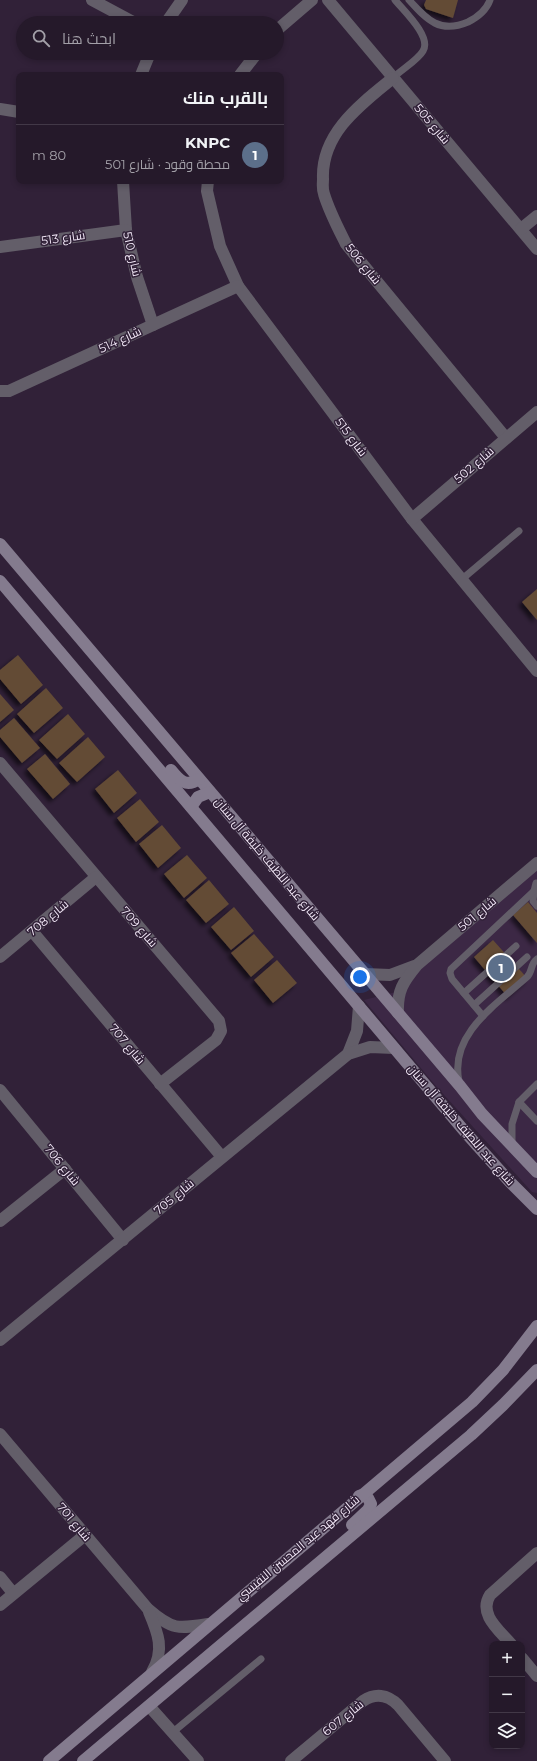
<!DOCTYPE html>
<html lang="ar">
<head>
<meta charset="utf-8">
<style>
	body { margin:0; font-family:Montserrat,Cairo,sans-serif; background:#2d2232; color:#f1f3f6; direction:rtl }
	.controls { position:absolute; right:12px; bottom:12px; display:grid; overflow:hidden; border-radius:8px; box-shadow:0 2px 6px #0003 }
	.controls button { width:36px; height:36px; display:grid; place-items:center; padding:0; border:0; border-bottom:1px solid #423847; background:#25192a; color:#f1f3f6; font:20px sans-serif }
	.you { position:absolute; left:360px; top:977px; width:14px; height:14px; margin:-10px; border:3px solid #fff; border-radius:50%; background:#1a73e8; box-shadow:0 0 0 6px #1a73e833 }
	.badge { display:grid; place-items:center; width:26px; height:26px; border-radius:50%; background:#fd9d55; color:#fff; font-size:13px; font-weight:700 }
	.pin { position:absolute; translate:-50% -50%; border:2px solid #fff; box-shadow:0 1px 4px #0006 }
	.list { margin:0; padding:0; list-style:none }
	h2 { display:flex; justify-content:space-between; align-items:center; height:52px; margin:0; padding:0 16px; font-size:17px }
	h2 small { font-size:13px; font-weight:400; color:#a3a0a8 }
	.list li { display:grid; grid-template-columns:26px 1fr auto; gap:12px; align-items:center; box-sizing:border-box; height:60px; padding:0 16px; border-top:1px solid #423847 }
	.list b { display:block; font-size:15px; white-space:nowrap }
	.list p { margin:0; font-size:13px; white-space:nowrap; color:#a3a0a8 }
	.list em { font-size:13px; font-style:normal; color:#a3a0a8 }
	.icon { flex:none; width:22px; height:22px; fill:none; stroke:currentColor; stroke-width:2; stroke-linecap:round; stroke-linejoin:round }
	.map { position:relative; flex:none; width:537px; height:1761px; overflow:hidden; direction:ltr }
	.search { position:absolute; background:#25192a; box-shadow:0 2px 6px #0003; left:16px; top:16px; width:268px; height:44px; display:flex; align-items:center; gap:10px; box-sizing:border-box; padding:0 14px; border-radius:22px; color:#a3a0a8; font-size:15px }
	.panel { position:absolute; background:#25192a; box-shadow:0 2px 6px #0003; left:16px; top:72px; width:268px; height:112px; border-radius:8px; direction:rtl }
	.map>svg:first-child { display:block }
</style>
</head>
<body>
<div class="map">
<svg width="537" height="1761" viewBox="0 0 537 1761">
	<defs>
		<filter id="shadow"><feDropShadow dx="-3.5" dy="3.5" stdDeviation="2" flood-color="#0009"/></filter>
	</defs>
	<rect width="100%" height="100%" fill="#312138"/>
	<polygon fill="#3c2845" points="537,864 537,1193 532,1192 435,1085 364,1000 400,991 405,980"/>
	<g fill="#634b36" filter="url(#shadow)">
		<polygon points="426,0 458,0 453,18 426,9 424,5"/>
		<polygon points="537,589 537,620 522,602"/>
		<polygon points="18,655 43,685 21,704 0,679 0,670"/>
		<polygon points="46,688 63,708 34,733 17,714"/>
		<polygon points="0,694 14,710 0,722"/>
		<polygon points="68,714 85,734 57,759 39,740"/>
		<polygon points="14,718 40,748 22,763 0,737 0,730"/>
		<polygon points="88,737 105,757 77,782 59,763"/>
		<polygon points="45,754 70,784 53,799 27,769"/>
		<polygon points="118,770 137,793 114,813 95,789"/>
		<polygon points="140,799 159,822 136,842 117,818"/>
		<polygon points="162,825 181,848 158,868 139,844"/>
		<polygon points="187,855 207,878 184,898 164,874"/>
		<polygon points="209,880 229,904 206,923 186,900"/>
		<polygon points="528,902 537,913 537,943 513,915"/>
		<polygon points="234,907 254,931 231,950 211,927"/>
		<polygon points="254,934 274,957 251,977 231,953"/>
		<polygon points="493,940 528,979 508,997 474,957"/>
		<polygon points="277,960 297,983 273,1003 254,980"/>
	</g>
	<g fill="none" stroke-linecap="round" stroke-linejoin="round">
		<g stroke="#635e69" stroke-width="7">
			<path d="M 409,0 C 427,20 440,34 468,22 C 478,17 486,11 490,0"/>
			<path d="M 393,78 C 401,70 418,60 423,51 C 432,37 404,11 395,0"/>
			<polyline points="461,580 519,531"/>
			<polyline points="534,891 533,901 537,906"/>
			<polyline points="464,993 516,946"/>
			<polyline points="474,1005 527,957"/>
			<polyline points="483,1016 452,979 450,973 451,969 534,891 536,883"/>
			<path d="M 459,1081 C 449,1034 497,1004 527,977 C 533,971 530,964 537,959"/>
			<polyline points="519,1102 537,1121"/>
			<polyline points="512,1146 512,1124 519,1102 537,1084"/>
			<polyline points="173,1732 261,1659"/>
		</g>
		<g stroke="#635e69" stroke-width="12">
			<polyline points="92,0 135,23"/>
			<polyline points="328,0 537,249"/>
			<polyline points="166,23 182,0"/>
			<polyline points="277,30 312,0"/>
			<polyline points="141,75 150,53"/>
			<polyline points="240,75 257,53"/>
			<path d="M 393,78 C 361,104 321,133 323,179 C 323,183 322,189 324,194 C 329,211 338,228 346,244 L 506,438"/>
			<polyline points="0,109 19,112"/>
			<polyline points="123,181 126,230 137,277 153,325"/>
			<polyline points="208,181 207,191 220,246 238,286 412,519 537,671"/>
			<polyline points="521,229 537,216"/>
			<polyline points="0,247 126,230"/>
			<polyline points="0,391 9,391 238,286"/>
			<polyline points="412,519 537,412"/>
			<polyline points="0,763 219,1021 221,1031 216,1040 160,1084"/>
			<polyline points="32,931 222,1157"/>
			<polyline points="0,957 96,877"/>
			<polyline points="365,974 390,975 414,966"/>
			<path d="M 398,1013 C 397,991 403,982 417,965 L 537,863"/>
			<polyline points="348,1054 357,1031 359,1006"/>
			<polyline points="0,1090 123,1240"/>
			<polyline points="0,1221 65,1169"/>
			<polyline points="0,1340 348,1054 370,1047 394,1048"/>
			<path d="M 0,1434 L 148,1609 C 172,1630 178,1629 208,1624"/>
			<polyline points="0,1577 13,1593"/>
			<polyline points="0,1605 85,1535"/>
			<path d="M 149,1612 C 158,1633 165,1650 152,1672"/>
			<path d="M 511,1644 C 499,1630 478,1614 490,1595 L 537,1553"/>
			<polyline points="522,1658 537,1676"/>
			<polyline points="149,1706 198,1761"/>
			<path d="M 291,1761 L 363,1701 C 375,1693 387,1694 398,1705 L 445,1761"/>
		</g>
		<g stroke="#847b8e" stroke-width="12">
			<polyline points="0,544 460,1086 482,1114 537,1172"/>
			<polyline points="0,581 466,1133 510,1182 537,1209"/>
			<path d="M 171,770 C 179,780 186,788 199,779"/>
			<polyline points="191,807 198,797 210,792"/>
			<polyline points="352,1525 368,1510 371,1504 368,1498 362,1495 359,1496"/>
			<polyline points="49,1761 472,1402 503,1370 537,1326"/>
			<polyline points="83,1761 471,1435 503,1405 537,1370"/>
		</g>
	</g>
	<g text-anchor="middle" stroke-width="3" stroke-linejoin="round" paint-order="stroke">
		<g font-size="12" fill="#f4eaf9" stroke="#312138">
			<text transform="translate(432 124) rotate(50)" y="4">شارع 505</text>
			<text transform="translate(63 238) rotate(-8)" y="4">شارع 513</text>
			<text transform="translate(132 254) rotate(77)" y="4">شارع 510</text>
			<text transform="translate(363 264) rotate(51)" y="4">شارع 506</text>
			<text transform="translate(120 340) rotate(-25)" y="4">شارع 514</text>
			<text transform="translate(351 437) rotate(53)" y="4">شارع 515</text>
			<text transform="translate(474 465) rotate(-41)" y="4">شارع 502</text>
			<text transform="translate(267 859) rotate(50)" y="4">شارع عبد اللطيف خليفة آل سنان</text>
			<text transform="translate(477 914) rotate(-40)" y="4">شارع 501</text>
			<text transform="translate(48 918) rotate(-40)" y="4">شارع 708</text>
			<text transform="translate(139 927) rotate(49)" y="4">شارع 709</text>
			<text transform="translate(127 1044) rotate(50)" y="4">شارع 707</text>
			<text transform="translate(461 1125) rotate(49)" y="4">شارع عبد اللطيف خليفة آل سنان</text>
			<text transform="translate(62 1165) rotate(51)" y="4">شارع 706</text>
			<text transform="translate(174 1197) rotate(-40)" y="4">شارع 705</text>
			<text transform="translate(74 1522) rotate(50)" y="4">شارع 701</text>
			<text transform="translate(298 1548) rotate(-40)" y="4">شارع فهد عبد المحسن النفيسي</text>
			<text transform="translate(343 1718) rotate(-39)" y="4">شارع 607</text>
		</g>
	</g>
</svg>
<div class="controls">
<button>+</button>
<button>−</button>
<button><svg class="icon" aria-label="layers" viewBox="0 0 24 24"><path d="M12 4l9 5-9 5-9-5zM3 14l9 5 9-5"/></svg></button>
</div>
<div class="you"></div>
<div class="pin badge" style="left:501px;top:968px;background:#5c6f8a">1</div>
<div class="search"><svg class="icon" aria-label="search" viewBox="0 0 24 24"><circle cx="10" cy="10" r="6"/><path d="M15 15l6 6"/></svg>ابحث هنا</div>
<section class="panel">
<h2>بالقرب منك<small></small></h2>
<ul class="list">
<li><span class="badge" style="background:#5c6f8a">1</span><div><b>KNPC</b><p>محطة وقود · شارع 501</p></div><em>80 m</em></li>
</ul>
</section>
</div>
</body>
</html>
